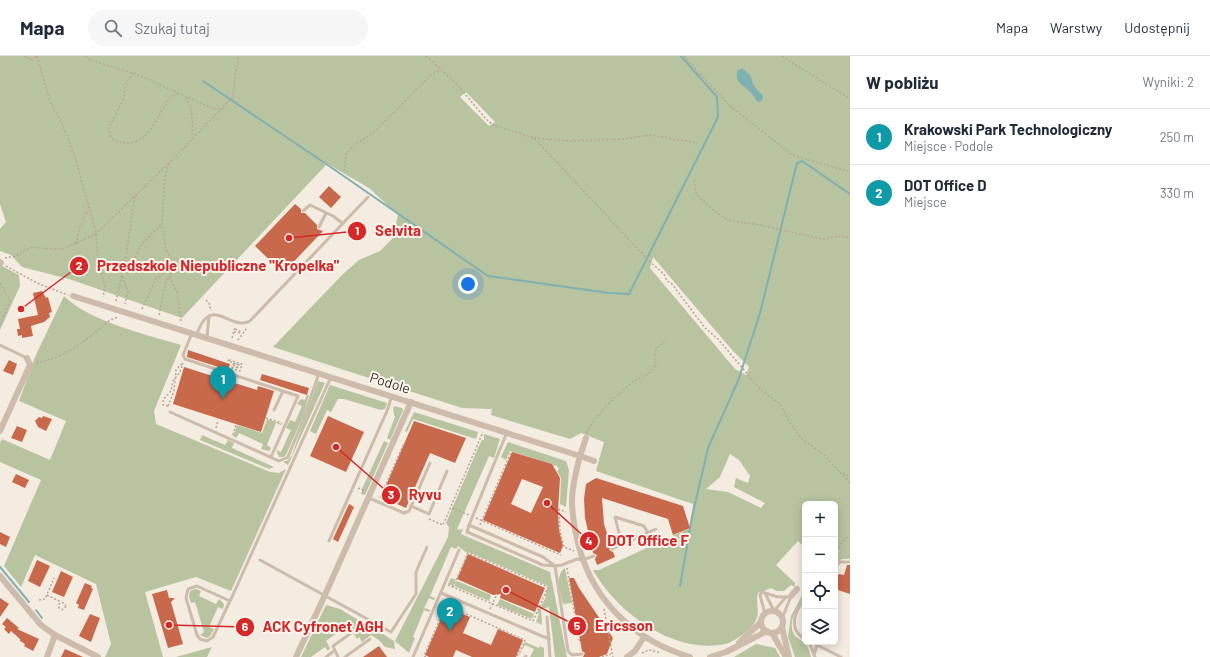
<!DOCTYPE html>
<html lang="pl">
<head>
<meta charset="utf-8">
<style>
	body { margin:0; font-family:Barlow,sans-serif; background:#f6f6f7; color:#1f2937 }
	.controls { position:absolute; right:12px; bottom:12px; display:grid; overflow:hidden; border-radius:6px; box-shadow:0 2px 10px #0003 }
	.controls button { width:36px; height:36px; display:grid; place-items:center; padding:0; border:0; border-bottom:1px solid #e0e1e3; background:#fff; color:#1f2937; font:20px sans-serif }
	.you { position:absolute; left:468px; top:228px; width:14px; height:14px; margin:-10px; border:3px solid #fff; border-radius:50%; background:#1a73e8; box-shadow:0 0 0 6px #1a73e833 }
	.badge { display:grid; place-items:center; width:26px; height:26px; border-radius:50%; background:#111827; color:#fff; font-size:13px; font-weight:700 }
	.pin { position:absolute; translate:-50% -33px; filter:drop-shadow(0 1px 2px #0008) }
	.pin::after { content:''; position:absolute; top:21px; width:14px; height:12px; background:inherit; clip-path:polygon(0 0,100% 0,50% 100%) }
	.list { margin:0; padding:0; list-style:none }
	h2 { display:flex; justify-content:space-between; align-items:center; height:52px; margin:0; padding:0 16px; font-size:17px }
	h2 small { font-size:13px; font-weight:400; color:#747a83 }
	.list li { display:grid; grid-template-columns:26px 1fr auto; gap:12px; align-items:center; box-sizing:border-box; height:56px; padding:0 16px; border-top:1px solid #e0e1e3 }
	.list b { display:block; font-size:15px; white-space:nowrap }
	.list p { margin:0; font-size:13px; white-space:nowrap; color:#747a83 }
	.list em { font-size:13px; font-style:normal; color:#747a83 }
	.icon { flex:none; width:22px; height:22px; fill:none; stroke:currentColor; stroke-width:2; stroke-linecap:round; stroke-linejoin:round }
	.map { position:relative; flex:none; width:850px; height:601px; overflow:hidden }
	header { display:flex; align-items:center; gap:24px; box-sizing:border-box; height:56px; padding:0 20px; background:#fff; border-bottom:1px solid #e0e1e3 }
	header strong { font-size:19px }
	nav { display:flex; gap:22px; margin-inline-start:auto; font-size:14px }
	.search { width:280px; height:36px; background:#f6f6f7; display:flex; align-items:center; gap:10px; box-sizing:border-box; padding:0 14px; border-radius:22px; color:#747a83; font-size:15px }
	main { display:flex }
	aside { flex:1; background:#fff }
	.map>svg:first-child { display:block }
</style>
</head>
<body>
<header>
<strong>Mapa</strong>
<div class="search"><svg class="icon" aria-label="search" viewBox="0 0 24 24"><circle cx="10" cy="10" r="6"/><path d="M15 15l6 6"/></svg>Szukaj tutaj</div>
<nav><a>Mapa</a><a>Warstwy</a><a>Udostępnij</a></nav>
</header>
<main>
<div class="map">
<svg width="850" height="601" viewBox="0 0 850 601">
	<rect width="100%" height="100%" fill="#f4ebe1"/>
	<g fill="#b8c4a0" fill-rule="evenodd">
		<path d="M 0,0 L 850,0 L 850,503 L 842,503 L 835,508 L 835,500 L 840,494 L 835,496 L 835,448 L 805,448 L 805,492 L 798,485 L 776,509 L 795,527 L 795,531 L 791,529 L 784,535 L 776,535 L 771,532 L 758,537 C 755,546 761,556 755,566 C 750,575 738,582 729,587 C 676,601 617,557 593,514 L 599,514 L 690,472 L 693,448 L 596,415 L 604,386 L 581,377 L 570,383 L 491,359 L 492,353 L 462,352 L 273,291 L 343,218 L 359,204 L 380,195 L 392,183 L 398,159 L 369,132 L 314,100 L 326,109 L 182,262 L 69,223 L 22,211 L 11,199 L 0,195 L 0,173 L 6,166 L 0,148 ZM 466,36 L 495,66 L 489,70 L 460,41 ZM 653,201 L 732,294 L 749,311 L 746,319 L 735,313 L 650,212 ZM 730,398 L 739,404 L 750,420 L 748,427 L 736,422 L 734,431 L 765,447 L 761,452 L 728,436 L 706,433 L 720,421 Z"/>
		<polygon points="0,209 19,219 20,230 0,274"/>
		<path d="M 64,240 C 88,265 148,279 181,289 L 154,355 L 156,368 L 270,416 L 279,417 L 286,413 L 231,535 L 196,521 L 145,536 L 163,601 L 105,601 L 111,588 L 96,528 L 35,499 L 21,531 L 4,510 L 41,424 L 0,406 L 0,387 L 2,383 L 50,404 L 66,365 L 19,345 L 35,301 Z"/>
		<polygon points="318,325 325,327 288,409 283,406 288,404 292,399"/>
		<polygon points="330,329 387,347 385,353 381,354 344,343 338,343 331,356 327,354 316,378 310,375"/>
		<polygon points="307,339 309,339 303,360 286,399 283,401 279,401 276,394 281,396 291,374 286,372 290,364 295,366 302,350 297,348 301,343 305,344"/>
		<polygon points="394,350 402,352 403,354 390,384 387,382 395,361 393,354"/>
		<polygon points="414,356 478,376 476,383 413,363 407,376 405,375"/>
		<polygon points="267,363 282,368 281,369 276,367 267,389 271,392 269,395 261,393 263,388 239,377 236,382 233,380 237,369 262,377"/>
		<polygon points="484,378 500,383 494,402 489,400 457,473 461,474 463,472 461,478 550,516 567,601 555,601 549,551 541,553 542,569 536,566 539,558 537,557 546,541 545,540 548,530 468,496 453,530 448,528 451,522 456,524 467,497 458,490 456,493 451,491 430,540 435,542 434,544 429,542 424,552 430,554 429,556 424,554 413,581 415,582 409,597 395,585 448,481 449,471 446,467 478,392 482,384 484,384"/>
		<polygon points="202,379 225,389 228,384 234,387 232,392 274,411 269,413 200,384"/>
		<polygon points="384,385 388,387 365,439 362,438 362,433"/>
		<polygon points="508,386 566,405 569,414 566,451 560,448 561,422 557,415 559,413 556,409 554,410 552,408 510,395 506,404 501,401"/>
		<path d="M 565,512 L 572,547 L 563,548 C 561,536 554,520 565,512 Z"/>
		<polygon points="457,525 491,539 489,545 454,530"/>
		<polygon points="196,533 201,535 199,540 216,548 219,543 224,548 223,553 218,551 209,571 214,573 210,580 207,582 200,579 204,576 195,546 191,547 189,540 190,535"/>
		<path d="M 805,534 C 805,545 787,560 793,576 C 795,582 800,583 805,587 C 808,590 810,597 811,601 L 795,601 L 788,581 L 791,560 Z"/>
		<polygon points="500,543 534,558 532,563 497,549"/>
		<polygon points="326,549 340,553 360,565 359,572 355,575 352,572 348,575 345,571 326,585 330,592 328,595 325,591 311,601 301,601"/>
		<polygon points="362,565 394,585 395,593 385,591 380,585 371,579 362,586 359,581 357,583 354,578 360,574"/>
		<polygon points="525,586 539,592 540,590 544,592 544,601 530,601 534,593 525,589 518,601"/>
		<polygon points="756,588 775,592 780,601 734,601"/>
		<polygon points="212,591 207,601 176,601"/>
	</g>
	<path fill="#7fb0b2" d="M 742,12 L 750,19 L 754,30 L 763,40 L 762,45 L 758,46 C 754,42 754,39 750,36 C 743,28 735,28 737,15 Z"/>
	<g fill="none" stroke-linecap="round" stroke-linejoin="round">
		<g stroke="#7fb0b2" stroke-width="2">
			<polyline points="203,25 335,114 488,220 609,237 629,238 718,61 717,41 681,0"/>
			<polyline points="0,511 29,546"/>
			<polyline points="680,530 692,461 708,392 738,325 760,257 797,107 802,105 850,138"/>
			<polyline points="36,554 42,562"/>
		</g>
	</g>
	<g fill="#c8694b" fill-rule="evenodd">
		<polygon points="329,130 341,141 331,152 319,141"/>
		<polygon points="295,148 301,153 301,157 305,157 317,169 317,173 323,175 283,217 255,190"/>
		<polygon points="42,235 46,242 48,241 52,256 49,257 50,261 44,266 31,270 33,280 22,282 22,279 18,280 17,273 20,273 18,263 38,259 33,237"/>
		<polygon points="188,294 230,308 228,314 187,301"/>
		<polygon points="9,304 17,308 13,319 3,315"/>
		<polygon points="184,311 257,334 258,330 274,335 261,376 173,348"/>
		<polygon points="262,318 309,332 307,339 260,324"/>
		<polygon points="43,360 52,363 46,375 38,371 35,365 39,361 42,362"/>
		<polygon points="328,360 364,376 346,416 310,400"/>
		<polygon points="414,365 466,382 455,407 430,397 406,452 381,441"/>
		<polygon points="17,370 27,374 22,386 11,382"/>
		<path d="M 512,396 L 552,408 L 560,422 L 558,456 L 559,474 L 563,490 L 560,497 L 483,464 ZM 522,423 L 543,431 L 531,457 L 511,448 Z"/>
		<polygon points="16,418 29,424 25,432 12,426"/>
		<polygon points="596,422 683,450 690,472 673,479 668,463 602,442 604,468 611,490 609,494 613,496 615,501 597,509 595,503 597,499 593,497 585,462 584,443 586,428"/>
		<polygon points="349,448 354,451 338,486 333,483"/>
		<polygon points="0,476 10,481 6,491 0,488"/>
		<polygon points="468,498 545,532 535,556 500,542 501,538 493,539 457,523"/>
		<polygon points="37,504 50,510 40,531 28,525"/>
		<polygon points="847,509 850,509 850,538 835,533 835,523 839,518 844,519"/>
		<polygon points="61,515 73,521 64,541 52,536"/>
		<polygon points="569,522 574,522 579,532 613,582 607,598 599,601 583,601 585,597 582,595"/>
		<polygon points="85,527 92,530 91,532 93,533 84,554 78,552 79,549 76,547"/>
		<polygon points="167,534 169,542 175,542 171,546 183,588 168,592 152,538"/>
		<polygon points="0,542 9,548 0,561"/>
		<polygon points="446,551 470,561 463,577 491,589 498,573 523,584 516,601 472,601 456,594 453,601 429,601 425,599"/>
		<polygon points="90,558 100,562 91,586 79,580"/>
		<polygon points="7,562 19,572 17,573 39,583 33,595 24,590 25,588 20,585 20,583 11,575 9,578 4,573 6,571 2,568"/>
		<polygon points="379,590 387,601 363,601"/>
		<polygon points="65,593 83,601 61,601"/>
	</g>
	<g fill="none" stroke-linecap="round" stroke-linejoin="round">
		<g stroke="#b9a596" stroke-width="1.5" stroke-dasharray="2 2" stroke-linecap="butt">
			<polyline points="24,0 31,4 37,0"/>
			<polyline points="37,0 50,46 62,68 75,101 96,177 98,203 105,231 103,241"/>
			<polyline points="85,0 90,4 136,18 214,53 220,53"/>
			<polyline points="426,0 457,28 485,62 493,69 534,82 649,205 664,218 667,225 672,228 705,272 718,283 760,333 780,348 790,367 802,383 824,399 850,427"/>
			<polyline points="684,0 728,48 792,99 850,116"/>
			<polyline points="782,0 850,43"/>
			<path d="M 133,17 L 126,27 L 123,44 L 109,72 C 109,78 111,83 116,85 C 148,96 156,60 171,40 L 177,38"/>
			<path d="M 186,42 C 193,51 193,69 192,80"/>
			<polyline points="534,82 570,85 624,83 650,79 698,87"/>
			<polyline points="344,115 346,98 356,88 374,76 431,19 440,14"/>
			<polyline points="694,124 696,137 700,142 715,156 731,165 760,169 822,183 840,180 850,182"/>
			<polyline points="76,188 79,174 88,154"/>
			<polyline points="5,202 16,200 25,194 33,191 48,193 62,193 79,186 97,177 169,107"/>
			<polyline points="6,210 37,227 68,239"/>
			<path d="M 124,213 C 136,206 135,198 142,188 C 148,181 156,175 162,167"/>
			<polyline points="122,220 128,236 125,248"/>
			<polyline points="0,227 10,245 0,269"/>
			<polyline points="206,244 209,247 211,255"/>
			<polyline points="116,245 126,201 135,138"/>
			<polyline points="142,253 156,223 172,210"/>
			<polyline points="159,259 166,225 170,220"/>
			<path d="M 181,265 L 177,237 L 170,222 L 172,206 L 165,190 L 162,167 L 165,121 L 169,107 L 232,42 C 235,34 234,27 235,19 C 236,12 239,8 238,0"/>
			<polyline points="235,273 242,276"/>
			<polyline points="234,276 242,277"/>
			<polyline points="232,282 235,271"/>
			<polyline points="238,284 247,272"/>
			<polygon points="229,304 242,308 240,315 231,312 231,311 239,312 232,308 240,309 228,305"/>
			<path d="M 36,307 C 69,300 85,285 110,264 L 118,261"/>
			<polyline points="168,350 163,349 163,344 171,335 173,325 180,316 183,307"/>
			<polyline points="168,350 174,335 176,314 180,309 183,308"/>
			<polyline points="266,362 282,367"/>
			<polyline points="216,372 218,364"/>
			<path d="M 587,377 C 590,364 622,334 633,326 C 642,319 653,320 656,307 C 652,295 657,292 666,284"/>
			<polyline points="233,379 236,368"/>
			<polyline points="843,417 850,421"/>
			<polyline points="358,432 363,434 362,438"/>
			<polyline points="380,442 404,387"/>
			<polyline points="452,452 469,459"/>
			<polyline points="558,453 566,456"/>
			<polyline points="559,453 560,475 564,491 574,495"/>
			<polyline points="476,462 561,499"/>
			<polyline points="429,463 443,469 483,376"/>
			<polyline points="480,469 511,396"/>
			<polyline points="835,494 850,479"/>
			<polyline points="567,512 579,584 581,584"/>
			<polyline points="448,529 533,565 548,531 468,497 453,531"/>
			<polyline points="47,539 61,546"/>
			<polyline points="39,544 45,543 54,522"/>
			<circle cx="62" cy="550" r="3.5"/>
			<polyline points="490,553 497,538"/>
			<polyline points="604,553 613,601"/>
			<polyline points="358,574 361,567"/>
			<polyline points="642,597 649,594 661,597"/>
			<polyline points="426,601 424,600 446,549 525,584 517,601"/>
			<polyline points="602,601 611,598"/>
		</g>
		<g stroke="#cdbbac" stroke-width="3">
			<polyline points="303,155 310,149 333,160 342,167"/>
			<polyline points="319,171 326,157"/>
			<polyline points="192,277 183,299 185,303 298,340 271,401"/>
			<path d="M 197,278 C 211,237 231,276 250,265 L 368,141"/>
			<polyline points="207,281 209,260"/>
			<polyline points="0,289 27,302"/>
			<polyline points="274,354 283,335"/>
			<polyline points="170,356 279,405 288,401 303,364 319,317"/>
			<polyline points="507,376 469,469 543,501 555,510"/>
			<polyline points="369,442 404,457 409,455 430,407"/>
			<polyline points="411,450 429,458 447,415"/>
			<polyline points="469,469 467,476 543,509 555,510"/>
			<polyline points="329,485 387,355 392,340"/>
			<polyline points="622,489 615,461 644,470 648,477"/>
			<polyline points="612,493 656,473"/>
			<polyline points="260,504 391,576 416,538 416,516 427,491"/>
			<polyline points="835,511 840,506 850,506"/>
			<polyline points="441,537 549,583"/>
			<polyline points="765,537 774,555"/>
			<path d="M 805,543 C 794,555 788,574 805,583"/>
			<polyline points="230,545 197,530 188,533 186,542 197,579 200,583 207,585 213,581 230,545 232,541 331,321"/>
			<polyline points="774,555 786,541 791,540 782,563"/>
			<polyline points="765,558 760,539 762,536 778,541 786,541"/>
			<polyline points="547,561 550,601"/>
			<polyline points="809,586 815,601"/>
			<polyline points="811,586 841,601"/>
			<polyline points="582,598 572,599 568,595 555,510 562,509 577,503 582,504 594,500"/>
			<polyline points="814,599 818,586"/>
			<polyline points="326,601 334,595"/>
			<polyline points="338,601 333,590 354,575"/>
			<polyline points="345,601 370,583"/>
			<polyline points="413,601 459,494"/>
			<polyline points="525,601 526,600"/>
		</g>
		<g stroke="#cdbbac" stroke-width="6">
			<polyline points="0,206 1,207"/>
			<path d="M 73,240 L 580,400 C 576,415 572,430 572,445 C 572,456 574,468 576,478 C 588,540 630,583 690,601"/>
			<polyline points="0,375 30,309 27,302"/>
			<polyline points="586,382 580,400 594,405"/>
			<polyline points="0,520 41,569 55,579 47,601"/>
			<polyline points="791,540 797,533"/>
			<circle cx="772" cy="566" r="11"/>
			<polyline points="782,571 789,601"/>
			<polyline points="772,577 786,601"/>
			<polyline points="55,579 98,601"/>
			<polyline points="739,587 761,566"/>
			<polyline points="296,601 325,539 411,346"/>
			<polyline points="627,601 635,595 644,581"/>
			<polyline points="710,601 726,596 767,575"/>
		</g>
	</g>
	<g text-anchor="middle" stroke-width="4" stroke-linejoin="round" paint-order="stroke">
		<g font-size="14" fill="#3b302b" stroke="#fbf5ee">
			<text transform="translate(390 327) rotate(17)" y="5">Podole</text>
		</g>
	</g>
	<path fill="none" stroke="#d62828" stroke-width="1.5" d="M289 182L357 175M21 253L79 210M336 391L391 439M547 447L589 485M506 534L577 570M169 569L245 571"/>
	<g fill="#d62828" stroke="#fbf5ee" stroke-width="1.5">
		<circle cx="289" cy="182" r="4"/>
		<circle cx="21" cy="253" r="4"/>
		<circle cx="336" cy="391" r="4"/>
		<circle cx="547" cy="447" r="4"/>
		<circle cx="506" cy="534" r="4"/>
		<circle cx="169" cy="569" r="4"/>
		<circle cx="357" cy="175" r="10"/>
		<circle cx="79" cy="210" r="10"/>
		<circle cx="391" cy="439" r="10"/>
		<circle cx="589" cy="485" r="10"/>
		<circle cx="577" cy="570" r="10"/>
		<circle cx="245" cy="571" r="10"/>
	</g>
	<g font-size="12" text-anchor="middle" font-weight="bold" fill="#fff">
		<text x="357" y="179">1</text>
		<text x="79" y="214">2</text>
		<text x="391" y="443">3</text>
		<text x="589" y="489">4</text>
		<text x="577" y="574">5</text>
		<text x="245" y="575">6</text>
	</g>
	<g font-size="15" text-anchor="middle" font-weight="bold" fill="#d62828" stroke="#fbf5ee" stroke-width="4" stroke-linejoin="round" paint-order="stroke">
		<text x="398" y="180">Selvita</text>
		<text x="218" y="215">Przedszkole Niepubliczne "Kropelka"</text>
		<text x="425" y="444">Ryvu</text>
		<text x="648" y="490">DOT Office F</text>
		<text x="624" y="575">Ericsson</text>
		<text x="323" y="576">ACK Cyfronet AGH</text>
	</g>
</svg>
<div class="controls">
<button>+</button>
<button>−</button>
<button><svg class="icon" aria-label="locate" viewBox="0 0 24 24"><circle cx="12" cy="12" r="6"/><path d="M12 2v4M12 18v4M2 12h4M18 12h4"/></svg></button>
<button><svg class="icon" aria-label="layers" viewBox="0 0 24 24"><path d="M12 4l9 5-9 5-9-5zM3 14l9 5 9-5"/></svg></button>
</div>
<div class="you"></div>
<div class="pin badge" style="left:223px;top:343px;background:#0f9aa8">1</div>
<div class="pin badge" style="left:450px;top:575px;background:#0f9aa8">2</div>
</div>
<aside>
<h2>W pobliżu<small>Wyniki: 2</small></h2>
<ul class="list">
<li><span class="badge" style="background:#0f9aa8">1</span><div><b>Krakowski Park Technologiczny</b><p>Miejsce · Podole</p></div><em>250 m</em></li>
<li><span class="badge" style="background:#0f9aa8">2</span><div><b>DOT Office D</b><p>Miejsce</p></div><em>330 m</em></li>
</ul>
</aside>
</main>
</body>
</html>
